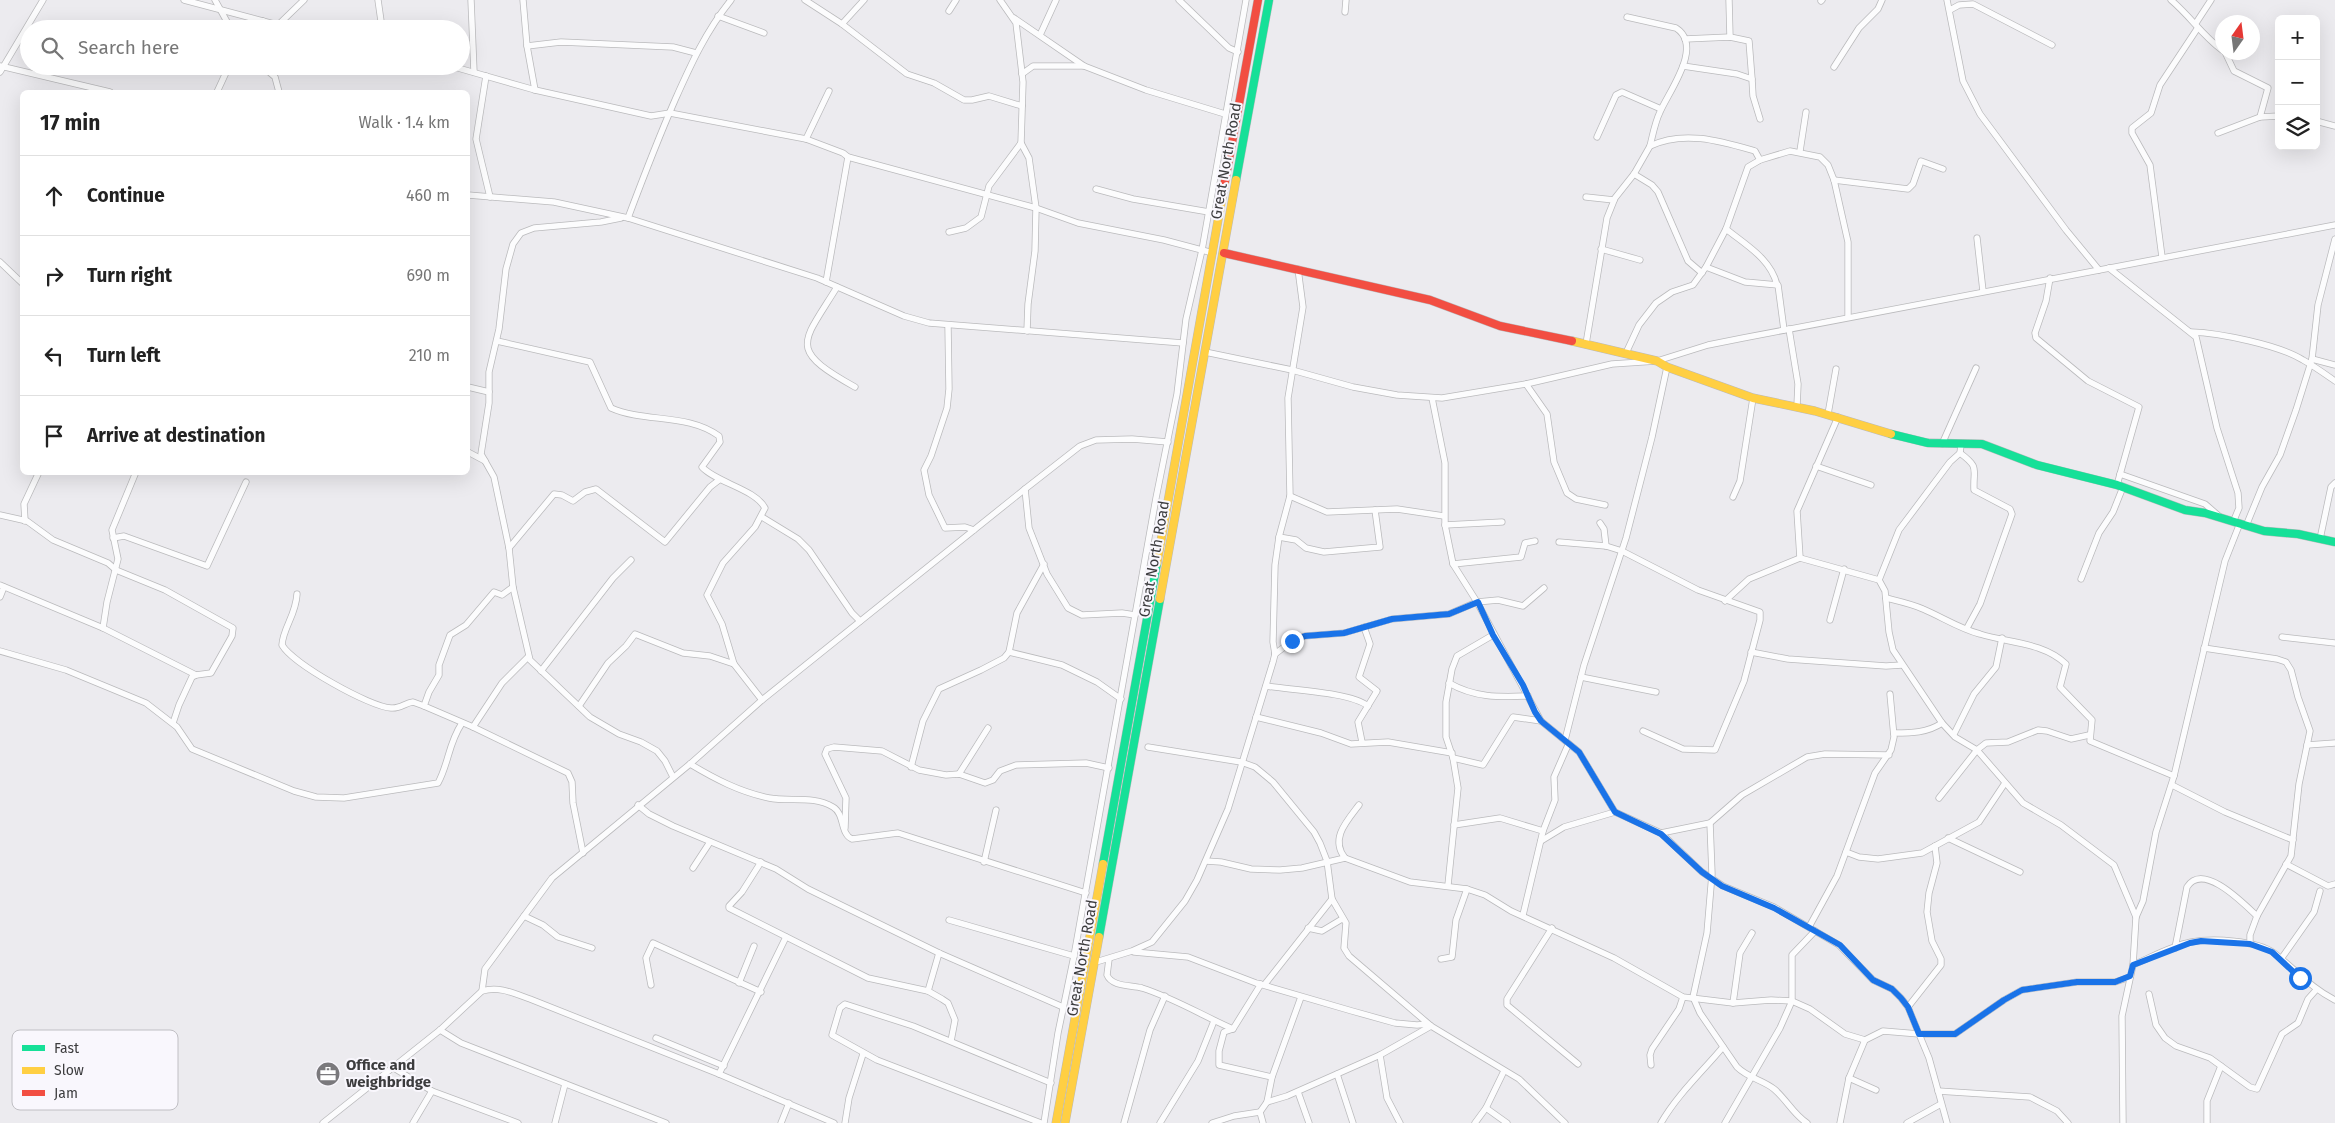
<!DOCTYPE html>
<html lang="en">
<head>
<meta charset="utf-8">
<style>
	body { margin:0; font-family:"Fira Sans",sans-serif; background:#f2f2f2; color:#222 }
	.controls { position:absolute; right:15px; top:15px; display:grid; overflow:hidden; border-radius:8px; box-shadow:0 5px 20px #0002 }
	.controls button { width:45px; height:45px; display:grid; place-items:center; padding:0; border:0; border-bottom:1px solid #e0e0e0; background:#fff; color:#222; font:25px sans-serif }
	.compass { position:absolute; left:2215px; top:15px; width:45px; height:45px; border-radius:50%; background:#fff; box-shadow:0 5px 20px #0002; rotate:14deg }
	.stop { position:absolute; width:15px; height:15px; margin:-11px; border:4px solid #1a73e8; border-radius:50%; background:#fff }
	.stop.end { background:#1a73e8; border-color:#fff; box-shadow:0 1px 5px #0008 }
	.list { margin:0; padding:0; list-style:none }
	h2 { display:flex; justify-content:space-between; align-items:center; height:65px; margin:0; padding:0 20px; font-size:21px }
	h2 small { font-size:16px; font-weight:400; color:#767676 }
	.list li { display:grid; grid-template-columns:32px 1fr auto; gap:15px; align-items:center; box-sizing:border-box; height:80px; padding:0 20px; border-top:1px solid #e0e0e0 }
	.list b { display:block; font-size:19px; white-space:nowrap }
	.list em { font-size:16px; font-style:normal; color:#767676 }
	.icon { flex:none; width:28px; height:28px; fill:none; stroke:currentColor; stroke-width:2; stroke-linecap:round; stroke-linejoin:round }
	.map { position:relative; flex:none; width:2335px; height:1123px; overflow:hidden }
	.search { position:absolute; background:#fff; box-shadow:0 5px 20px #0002; left:20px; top:20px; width:450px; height:55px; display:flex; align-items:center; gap:12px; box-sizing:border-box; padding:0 18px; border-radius:28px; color:#767676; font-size:19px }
	.panel { position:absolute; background:#fff; box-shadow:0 5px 20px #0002; left:20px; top:90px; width:450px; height:385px; border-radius:8px }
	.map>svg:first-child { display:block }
</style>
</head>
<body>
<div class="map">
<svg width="2335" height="1123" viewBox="0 0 2335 1123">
	<rect width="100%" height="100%" fill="#ecebef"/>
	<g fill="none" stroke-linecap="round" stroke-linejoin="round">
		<defs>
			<g id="street">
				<polyline points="184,0 293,29"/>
				<polyline points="215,0 231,29"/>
				<polyline points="378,0 381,21 379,29"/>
				<polyline points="471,0 474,72"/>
				<polyline points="523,0 527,46 535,90"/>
				<polyline points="805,0 842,24 907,74 934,83 964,100 972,100 989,96 1022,106"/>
				<polyline points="1000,0 1016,23 1023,82 1021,143 1029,158 1036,208 1035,251 1028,304 1027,331"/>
				<polyline points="1179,0 1229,48 1238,52"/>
				<polyline points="1729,0 1730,37"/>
				<polyline points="1947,0 1963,81 1980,114 2066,230 2099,270"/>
				<path d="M 2171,0 C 2190,16 2202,35 2222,50"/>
				<polyline points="1821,1 1822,0"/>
				<polyline points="1950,10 1959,5 1973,4 2052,45"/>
				<polyline points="949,11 956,0"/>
				<polyline points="1345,12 1346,0"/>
				<polyline points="718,16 764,33"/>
				<path d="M 1627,17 L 1676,28 C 1704,46 1669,91 1660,112 C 1655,122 1653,134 1650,146"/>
				<polyline points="1014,18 1084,66 1146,90 1225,114"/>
				<polyline points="2196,23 2211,0"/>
				<polyline points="842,24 864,0"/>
				<polyline points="278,25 304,0"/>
				<polyline points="253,29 263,21"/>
				<polyline points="1040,35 1056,0"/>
				<polyline points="1685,39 1730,37 1749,41 1752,79"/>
				<polyline points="527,46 561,42 673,47 696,53"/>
				<polyline points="2225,52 2234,71 2268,88 2260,117 2279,116"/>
				<polyline points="0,66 110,92"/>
				<polyline points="262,66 275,77 279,92"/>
				<polyline points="451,66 535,90 651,116 670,113 806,139 843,153 848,157 1036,208 1078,223 1164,240 1213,253"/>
				<polyline points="1683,66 1737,74 1752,79 1753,96 1760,119"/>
				<polyline points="1834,67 1859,28 1878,9 1882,0"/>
				<polyline points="0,72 43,0"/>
				<polyline points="1022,74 1033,66 1084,66"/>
				<polyline points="486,76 476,139 490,197"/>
				<polyline points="217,92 229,66"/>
				<polyline points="2316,121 2335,126"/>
				<polyline points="2218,133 2260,117"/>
				<polyline points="1597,137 1616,95 1622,92 1661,109"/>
				<polyline points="806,139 829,91"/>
				<polyline points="1800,151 1806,112"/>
				<polyline points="1634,174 1652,185 1658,192 1688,261 1702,273"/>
				<polyline points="1834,180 1908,189 1913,184 1921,161 1943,169"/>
				<polyline points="1096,189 1133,199 1209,212"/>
				<polyline points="468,195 554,202 628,218 817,278 904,316 929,323 1183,343"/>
				<polyline points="1586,197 1614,200"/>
				<path d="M 628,218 C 643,178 658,139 675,100 C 691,64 706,31 731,0"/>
				<path d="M 1726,229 C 1746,245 1771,259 1777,285"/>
				<polyline points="949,232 966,228 981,217 989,186 1021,143"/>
				<polyline points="1977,238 1983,291"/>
				<polyline points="1601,249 1640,260"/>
				<polyline points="2162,257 2150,165 2132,133 2132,128 2151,113 2160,85 2197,29"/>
				<polyline points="0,262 22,283"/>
				<polyline points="1706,267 1745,282 1778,285 1784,330"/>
				<polyline points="2109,268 2196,337 2217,428 2238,493 2239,508 2234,520"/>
				<polyline points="2050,278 2046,301 2035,333 2036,338 2088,381 2139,407 2117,485"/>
				<polyline points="826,282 848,157"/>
				<path d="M 837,287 C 802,344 787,349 855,387"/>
				<polyline points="948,326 949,389 947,408 931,456 924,470 929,495 945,528 965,527 974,530"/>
				<polyline points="1789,329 1798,384 1797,406"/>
				<path d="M 2191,332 C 2220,333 2279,345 2303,360 C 2314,366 2325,374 2335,381"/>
				<path d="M 497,341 L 590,362 L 611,408 C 645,423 688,413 719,436 L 720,442 L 702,467 C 717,483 755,489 765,508 L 755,527 L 723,563 L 707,595 L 722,624 L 734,664 L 762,700"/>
				<path d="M 1586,344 L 1607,218 L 1615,198 L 1634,174 L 1650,146 C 1684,130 1720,141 1755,151 L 1760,160"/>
				<polyline points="1205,352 1292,370 1353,387 1397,395 1442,398 1526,384 1612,364 1657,361 1708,345 1743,338 2335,225"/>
				<polyline points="1626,353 1639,325 1656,303 1672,292 1693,285 1706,267 1726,229 1748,167 1760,160 1790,151 1820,157 1828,165 1834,180 1848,242 1848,317"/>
				<polyline points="2312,359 2335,365"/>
				<polyline points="1526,384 1547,414 1554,462 1567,493 1576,499 1605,505"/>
				<polyline points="468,387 489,392"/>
				<polyline points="1432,398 1445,463 1445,525 1453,564 1477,602 1541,721 1579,752 1615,812 1661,833 1702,872 1723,886 1774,907 1839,945 1873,980 1892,989 1901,998 1908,1007 1919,1034 1955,1034 2004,1000 2022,990 2077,982 2115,982 2130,977"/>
				<polyline points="1828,414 1836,369"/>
				<polyline points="1942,444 1976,368"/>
				<polyline points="468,452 485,461 494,477 509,548 513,587 530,660 590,717 619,734 641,742 657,751 665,761 673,777"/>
				<path d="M 1960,453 C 1980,468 1973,468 1974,490 L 2010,509 L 2012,514 L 1980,604 L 1967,628"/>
				<polyline points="485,461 481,454 489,403 489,372 499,329 506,269 513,244 521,233 534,228 601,222 621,218"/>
				<polyline points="1816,466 1871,485"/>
				<polyline points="2120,474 2205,504 2220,517"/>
				<polyline points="1025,489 1029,528 1047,574 1068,608 1082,615 1122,613 1135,615"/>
				<polyline points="1290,496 1327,512 1397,509 1444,516"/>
				<polyline points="1733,497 1740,481 1753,398"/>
				<polyline points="0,515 27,521 53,540 108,563 116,570 165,590 233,628 232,636 211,673 196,675 192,677 179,705 173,723"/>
				<polyline points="762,517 798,539 809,550 852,613 860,621"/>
				<polyline points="25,521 24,504 39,472"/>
				<polyline points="1600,523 1604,529 1606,546"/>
				<polyline points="1445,525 1502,522"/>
				<polyline points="2246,526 2262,487 2280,455 2296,410 2312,359 2318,305 2335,239"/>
				<polyline points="1279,537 1296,540 1306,548 1324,552 1380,547 1375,510"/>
				<polyline points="113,538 124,536 207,566 246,482"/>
				<polyline points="2320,539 2331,487 2335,483"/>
				<polyline points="1559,542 1606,546 1622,551 1698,590 1760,612 1760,620 1744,681 1715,750 1683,749 1643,731"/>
				<polyline points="509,548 554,494 562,495 573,501 585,492 596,489 665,542 710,487 719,480"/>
				<polyline points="1800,558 1797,511 1838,417"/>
				<polyline points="1453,564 1521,557 1525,543 1535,541"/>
				<polyline points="2081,579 2099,533 2113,512 2123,487"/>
				<polyline points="1879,580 1899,530 1950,462 1960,453 1961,445"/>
				<polyline points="0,585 103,628 196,675"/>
				<polyline points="513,587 502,595 494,592 466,625 450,635 439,665 439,675 429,692 424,706 473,727 568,773 572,782 573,803 583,853"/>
				<path d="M 297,594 C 296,615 283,628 282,645 C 293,664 370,707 391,708 C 400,709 405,703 413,702 L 424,706"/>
				<polyline points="0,597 4,587"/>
				<path d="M 1886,598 C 1898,601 1912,604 1923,609 C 1942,617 1960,629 1980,634 C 2008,643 2043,642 2066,664 L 2060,687 L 2092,720 L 2090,741 L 2174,776"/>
				<polyline points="1725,601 1749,579 1800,558 1879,580 1885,591 1889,632 1893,650 1942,723 1955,737 1977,750 2023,803 2061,825 2114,865 2136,917"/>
				<polyline points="1830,620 1844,569"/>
				<polyline points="103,628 107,602 118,559 112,530 136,472"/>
				<polyline points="2282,637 2335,643"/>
				<polyline points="2204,648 2277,659 2286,662 2291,670 2298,697 2310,731 2299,784 2291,856 2257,916 2250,935 2250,944"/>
				<path d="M 0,651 L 66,670 L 146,703 L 177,727 L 192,749 L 294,791 L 316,797 L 344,798 L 438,783 C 449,763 448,744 462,723"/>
				<polyline points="1009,652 1062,665 1097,682 1121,699"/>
				<polyline points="1751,652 1788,659 1886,666 1902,665"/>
				<polyline points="1275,654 1292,641 1305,636 1344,633 1392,619 1449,614 1477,602 1498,600 1523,606 1544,588"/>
				<polyline points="541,671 613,578 631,560"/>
				<polyline points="1581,677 1656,692"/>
				<path d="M 1449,683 C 1475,698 1499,697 1528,696"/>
				<path d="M 1266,686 C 1290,690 1350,692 1368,706"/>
				<polyline points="579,706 608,663 626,646 635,634 683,653 710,656 734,664"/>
				<polyline points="1256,717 1321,733 1351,744 1388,742 1452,753"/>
				<polyline points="473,727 502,683 528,657"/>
				<path d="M 1894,733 C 1911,733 1927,733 1942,723"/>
				<polyline points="1954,734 1974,694 1996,667 2002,638"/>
				<polyline points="1565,740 1584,665 1626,538 1652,437 1667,367"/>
				<polyline points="1362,742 1358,722 1377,691 1359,677 1370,644 1364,627"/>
				<polyline points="2307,745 2335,743"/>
				<polyline points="1148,747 1241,762 1255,767 1273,782 1314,832 1320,843 1327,861 1332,899 1346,923 1344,948 1349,956 1431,1026 1519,1079 1565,1123"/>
				<polyline points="1453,758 1483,765 1513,717 1541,721"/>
				<path d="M 690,764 C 715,779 740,792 769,798 C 790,802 813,795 833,807 C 845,814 840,834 852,839 L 898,833 L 1086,893"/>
				<polyline points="911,767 923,721 939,689 981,670 1004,658 1009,652 1017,613 1044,564"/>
				<polyline points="959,774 988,728"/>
				<polyline points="2172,785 2225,812 2293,840"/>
				<polyline points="1939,798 1977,750 1986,743 2008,742 2038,730 2047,731 2071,739 2089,735"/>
				<polyline points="638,805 649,814 673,826 776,869 808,889 939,953 1063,1007"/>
				<path d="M 1710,823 L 1712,874 L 1707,933 L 1693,997 L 1700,1013 L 1737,1067 C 1748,1078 1763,1080 1774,1089 C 1787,1100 1793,1114 1807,1123"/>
				<polyline points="1454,825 1500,818 1543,831"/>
				<polyline points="845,828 846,798 825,754 827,749 834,747 882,751 919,770 946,775 959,774 985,783 993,780 1000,771 1016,765 1086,763 1109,768"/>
				<polyline points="1661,833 1710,823 1742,795 1807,757 1825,754 1889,755"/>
				<polyline points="1948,838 2020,872"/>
				<polyline points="1541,841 1564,827 1615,812"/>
				<polyline points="1846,852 1859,857 1878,859 1922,853 1979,822 2005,783"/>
				<path d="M 1345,858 C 1330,839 1346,822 1359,805"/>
				<polyline points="1206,861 1221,862 1251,869 1280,870 1302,868 1345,858 1410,882 1467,889 1485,895 1511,911 1614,958 1683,997 1733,1003 1771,1000 1792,1001 1810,1009 1845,1034 1865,1040"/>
				<polyline points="761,862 742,892 729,906 729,908 868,978 928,991 942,999 948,1003 955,1020 951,1041"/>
				<polyline points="984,862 996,810"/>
				<polyline points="2286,864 2328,886 2335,884"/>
				<polyline points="693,868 710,842"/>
				<polyline points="1448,885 1458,788 1453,758 1446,737 1446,702 1452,669 1457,656 1493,635"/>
				<polyline points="1523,915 1543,831 1555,800 1554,777 1568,745"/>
				<polyline points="524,916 543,925 558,937 592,948"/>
				<polyline points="949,920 1074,956"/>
				<polyline points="1809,927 1837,876 1875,773 1891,750 1894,737 1890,694"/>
				<polyline points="1308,928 1322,931 1342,919"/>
				<polyline points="1552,928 1507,999 1507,1005 1578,1064"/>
				<path d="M 2175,948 L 2187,887 C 2203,861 2244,904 2257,916"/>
				<polyline points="1134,952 1188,957 1256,983 1352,1011 1395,1023 1417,1025 1428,1024"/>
				<path d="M 1109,959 L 1107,975 C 1112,987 1131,985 1142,988 C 1174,998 1203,1016 1233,1029"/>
				<polyline points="1441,959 1452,957 1456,920 1467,889"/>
				<polyline points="2281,959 2314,912 2320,891"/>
				<polyline points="1096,962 1132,951 1152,942 1185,901 1197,880 1228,809 1273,662 1275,654 1273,642 1275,565 1279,537 1290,496 1288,398 1303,307 1298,269"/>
				<path d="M 2133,965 C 2152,957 2171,946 2191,942 C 2212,938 2257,940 2274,953 C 2295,969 2311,988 2335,1000"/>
				<polyline points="739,983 754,946"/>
				<polyline points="1261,984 1233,1029 1224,1032 1219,1051 1219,1065 1272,1077"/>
				<polyline points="1265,984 1332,899"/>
				<polyline points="651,985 646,958 653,943 761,992"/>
				<polyline points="482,991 485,969 552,878 690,764 762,700 1025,489 1080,446 1096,440 1132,439 1168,442"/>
				<polyline points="928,991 939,953"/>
				<polyline points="2149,994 2156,1025 2165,1038 2176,1046 2210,1058 2250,1087 2257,1089 2282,1034 2298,1023 2308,999 2316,990"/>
				<polyline points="1733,1003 1740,953 1752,933"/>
				<polyline points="1908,1007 1941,965 1941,959 1932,941 1927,912 1929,893 1937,863 1935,846"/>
				<polyline points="440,1030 461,1043 666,1123"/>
				<polyline points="656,1038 724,1066"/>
				<polyline points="1380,1055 1387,1098 1400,1123"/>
				<polyline points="1651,1065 1650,1055 1652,1049 1679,1009 1683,997"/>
				<polyline points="392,1067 432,1091 518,1123"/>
				<polyline points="719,1074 786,937"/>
				<polyline points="1337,1074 1353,1123"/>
				<polyline points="1849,1078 1876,1090"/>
				<polyline points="1938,1091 2030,1097 2057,1111 2068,1123"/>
				<polyline points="1298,1092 1309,1123"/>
				<polyline points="1267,1102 1272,1077 1301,997"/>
				<polyline points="1486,1108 1507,1123"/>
				<polyline points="1260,1112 1263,1123"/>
				<path d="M 323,1123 L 440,1030 L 482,991 C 499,986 513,993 530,999 L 719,1074 L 834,1123"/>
				<polyline points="413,1123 432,1091"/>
				<polyline points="555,1123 565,1084"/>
				<polyline points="781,1123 789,1103"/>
				<polyline points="845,1123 849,1098 863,1054"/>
				<polyline points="1041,1123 877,1060 832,1035 840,1008 845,1004 913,1026 1051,1083"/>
				<polyline points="1044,1123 1058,1033 1074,956 1156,498 1177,394 1186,319 1202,250 1246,0"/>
				<polyline points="1124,1123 1150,1030 1165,996"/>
				<polyline points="1160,1123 1198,1061 1214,1021"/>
				<polyline points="1212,1123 1234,1116 1260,1112 1267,1102 1287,1096 1380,1055 1431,1026"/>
				<polyline points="1475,1123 1486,1108 1504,1071"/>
				<path d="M 1661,1123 C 1677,1095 1702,1072 1723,1047"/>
				<polyline points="1725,1123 1780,1028 1792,1001 1792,955 1815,931"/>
				<polyline points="1840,1123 1849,1078 1865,1040 1883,1031 1919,1034 1929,1058 1947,1123"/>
				<polyline points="1907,1123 1941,1104"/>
				<polyline points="2123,1123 2122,1016 2133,965 2136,917 2143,901 2156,832 2174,776 2225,561 2240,523"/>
				<polyline points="2207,1123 2207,1101 2221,1066"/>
			</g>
			<g id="fast">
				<polyline points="1236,180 1269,0"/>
				<polyline points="1891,434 1928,443 1982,444 2037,465 2117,485 2185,510 2205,513 2264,531 2298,534 2335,542"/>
				<polyline points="1103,864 1157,563"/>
				<polyline points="1099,937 1160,599"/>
			</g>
			<g id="slow">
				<polyline points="1572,341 1657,361 1667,367 1753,398 1815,411 1891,434"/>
				<polyline points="1157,563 1225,181"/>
				<polyline points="1160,599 1236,180"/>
				<polyline points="1056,1123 1103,864"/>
				<polyline points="1065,1123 1099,937"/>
			</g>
			<g id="jam">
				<polyline points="1225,181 1258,0"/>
				<polyline points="1224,253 1430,300 1500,326 1572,341"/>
			</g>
		</defs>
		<use href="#street" stroke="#bababc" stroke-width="7"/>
		<use href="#fast" stroke="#bababc" stroke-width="9"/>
		<use href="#slow" stroke="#bababc" stroke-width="9"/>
		<use href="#jam" stroke="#bababc" stroke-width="9"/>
		<use href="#street" stroke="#fcfcfd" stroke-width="5.5"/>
		<use href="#fast" stroke="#16e098" stroke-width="8"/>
		<use href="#slow" stroke="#ffcf43" stroke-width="8"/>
		<use href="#jam" stroke="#f24e42" stroke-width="8"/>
	</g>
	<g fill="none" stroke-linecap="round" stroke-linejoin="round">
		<polyline stroke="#1a73e8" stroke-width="6" points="1292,641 1305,636 1344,633 1392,619 1449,614 1478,602 1493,635 1523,685 1535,712 1541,721 1579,752 1615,812 1661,834 1702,872 1722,886 1774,908 1840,945 1873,980 1892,989 1901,998 1908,1007 1919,1034 1955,1034 2004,1000 2022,990 2077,982 2115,982 2130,976 2133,965 2190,943 2201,941 2250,944 2272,952 2300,978"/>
	</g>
	<defs>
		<symbol id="office-disc" viewBox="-11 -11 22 22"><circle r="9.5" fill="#7a797c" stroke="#f9f7fd"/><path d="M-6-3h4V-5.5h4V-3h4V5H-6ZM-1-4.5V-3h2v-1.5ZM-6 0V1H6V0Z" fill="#fff"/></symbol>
	</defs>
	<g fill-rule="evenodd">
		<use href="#office-disc" x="314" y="1060" width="28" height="28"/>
	</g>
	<g text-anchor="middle" stroke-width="4" stroke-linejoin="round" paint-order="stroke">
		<g font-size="15" fill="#3c3c3e" stroke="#f9f7fd">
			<text transform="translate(1226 161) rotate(-80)" y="5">Great North Road</text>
			<text transform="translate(1154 559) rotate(-80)" y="5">Great North Road</text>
			<text transform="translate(1082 958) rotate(-80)" y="5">Great North Road</text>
		</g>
		<g font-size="15" font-weight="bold" fill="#3c3c3e" stroke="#f9f7fd" text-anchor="start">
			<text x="346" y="1070">Office and<tspan x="346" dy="17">weighbridge</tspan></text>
		</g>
	</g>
	<rect x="12" y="1030" width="166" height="80" rx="8" fill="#f9f7fd" stroke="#c0bfc4" stroke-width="1"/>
	<rect x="22" y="1045" width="23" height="6" fill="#16e098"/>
	<rect x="22" y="1067" width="23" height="7" fill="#ffcf43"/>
	<rect x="22" y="1090" width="23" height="6" fill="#f24e42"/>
	<g font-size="14" fill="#3c3c3e">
		<text x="54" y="1053">Fast</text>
		<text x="54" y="1075">Slow</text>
		<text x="54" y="1098">Jam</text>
	</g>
</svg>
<div class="controls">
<button>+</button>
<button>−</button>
<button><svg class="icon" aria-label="layers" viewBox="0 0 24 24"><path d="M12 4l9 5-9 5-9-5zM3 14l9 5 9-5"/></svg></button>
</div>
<svg class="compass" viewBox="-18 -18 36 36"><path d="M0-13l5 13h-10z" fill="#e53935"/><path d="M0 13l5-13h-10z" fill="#767676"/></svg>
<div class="stop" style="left:2300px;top:978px"></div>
<div class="stop end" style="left:1292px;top:641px"></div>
<div class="search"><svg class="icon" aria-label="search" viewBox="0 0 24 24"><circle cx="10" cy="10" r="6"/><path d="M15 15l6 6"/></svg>Search here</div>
<section class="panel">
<h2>17 min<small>Walk · 1.4 km</small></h2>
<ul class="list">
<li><svg class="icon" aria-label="ahead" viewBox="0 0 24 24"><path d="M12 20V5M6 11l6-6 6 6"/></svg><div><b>Continue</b></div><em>460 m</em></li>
<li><svg class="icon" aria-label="right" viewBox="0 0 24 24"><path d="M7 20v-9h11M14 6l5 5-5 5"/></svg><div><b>Turn right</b></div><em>690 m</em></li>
<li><svg class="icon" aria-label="left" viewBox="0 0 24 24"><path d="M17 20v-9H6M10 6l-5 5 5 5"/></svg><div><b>Turn left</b></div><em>210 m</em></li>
<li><svg class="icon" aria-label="arrive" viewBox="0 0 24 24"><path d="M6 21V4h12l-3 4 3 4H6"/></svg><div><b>Arrive at destination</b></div></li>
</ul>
</section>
</div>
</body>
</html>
